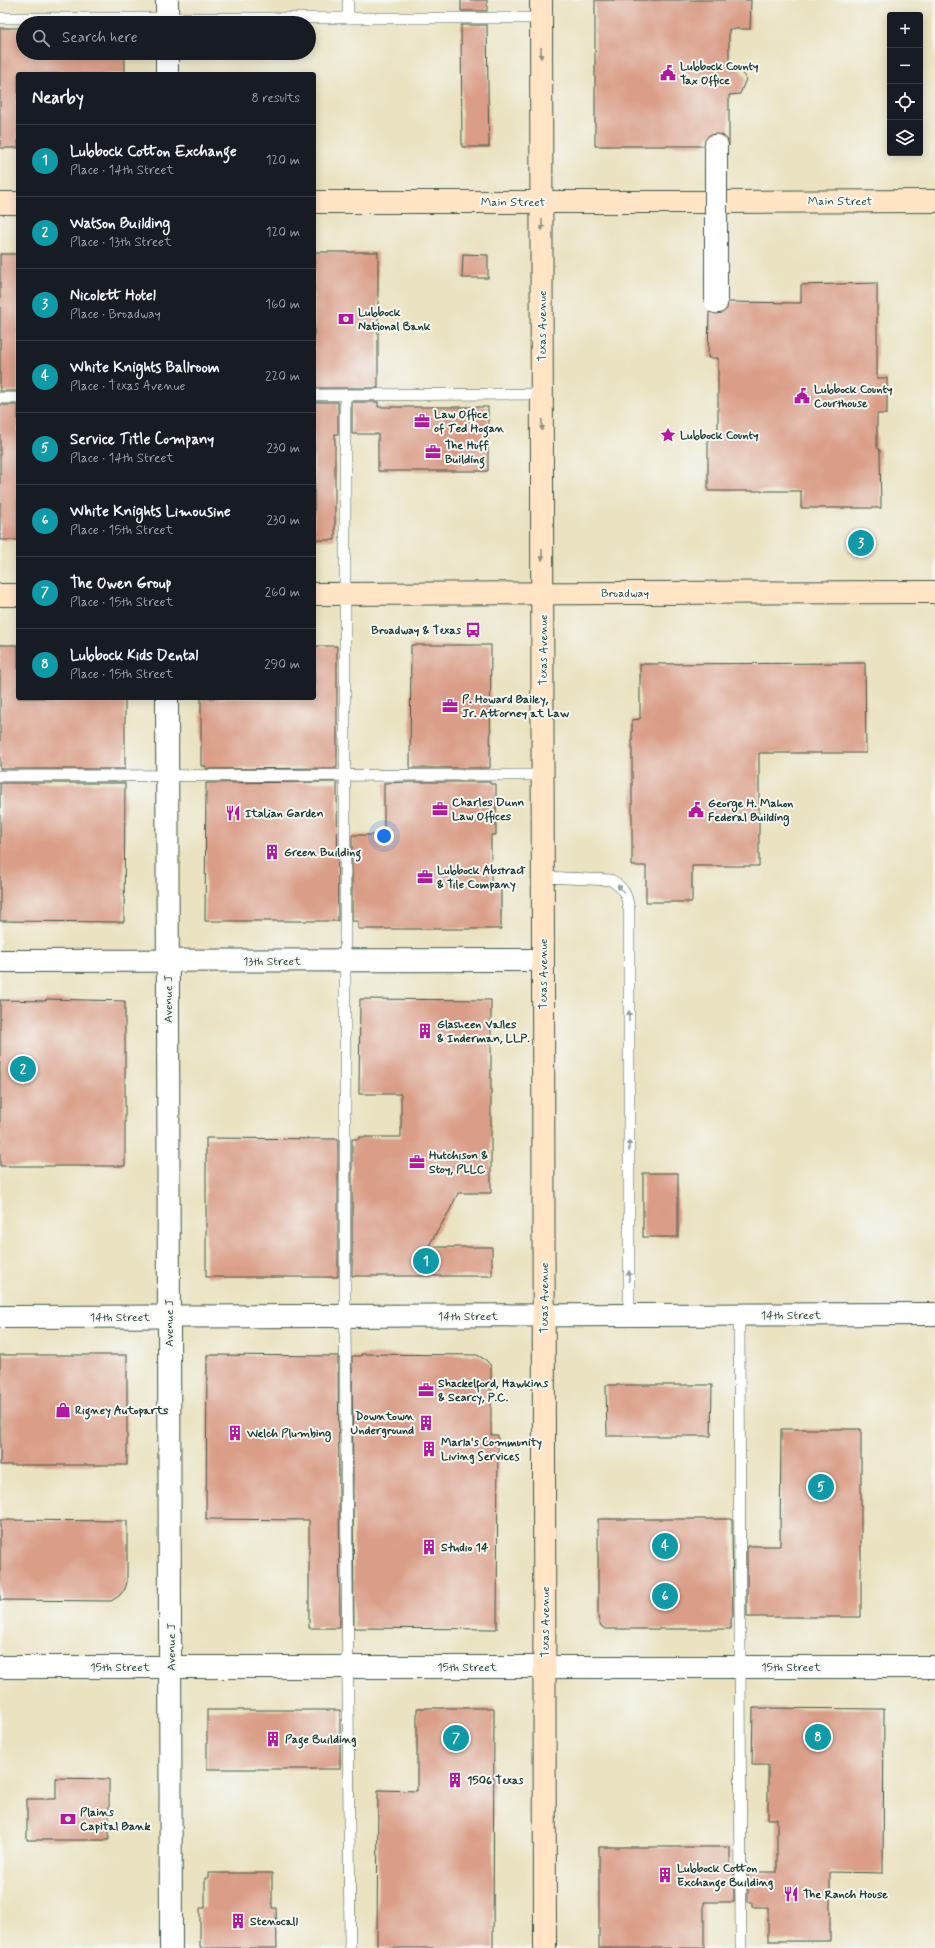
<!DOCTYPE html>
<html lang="en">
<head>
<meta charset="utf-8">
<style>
	body { margin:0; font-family:Mynerve,sans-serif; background:#20242c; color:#f1f3f6 }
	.controls { position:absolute; right:12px; top:12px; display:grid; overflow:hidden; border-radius:4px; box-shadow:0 2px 10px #0003 }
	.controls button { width:36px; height:36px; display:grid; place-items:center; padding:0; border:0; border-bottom:1px solid #363941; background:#171b24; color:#f1f3f6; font:20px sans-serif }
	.you { position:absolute; left:384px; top:836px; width:14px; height:14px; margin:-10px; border:3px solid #fff; border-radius:50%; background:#1a73e8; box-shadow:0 0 0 6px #1a73e833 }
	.badge { display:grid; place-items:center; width:26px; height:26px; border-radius:50%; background:#0b8043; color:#fff; font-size:13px; font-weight:700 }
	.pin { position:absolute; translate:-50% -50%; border:2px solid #fff; box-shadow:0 1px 4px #0006 }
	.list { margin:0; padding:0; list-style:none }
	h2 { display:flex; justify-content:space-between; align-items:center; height:52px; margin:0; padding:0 16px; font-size:17px }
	h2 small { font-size:13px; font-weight:400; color:#9ea1a6 }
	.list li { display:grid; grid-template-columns:26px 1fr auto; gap:12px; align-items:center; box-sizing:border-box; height:72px; padding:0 16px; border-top:1px solid #363941 }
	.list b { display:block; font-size:15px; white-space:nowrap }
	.list p { margin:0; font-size:13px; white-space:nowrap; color:#9ea1a6 }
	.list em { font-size:13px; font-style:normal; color:#9ea1a6 }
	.icon { flex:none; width:22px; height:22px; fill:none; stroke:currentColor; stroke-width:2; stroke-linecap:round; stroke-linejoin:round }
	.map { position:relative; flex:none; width:935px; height:1948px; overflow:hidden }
	.search { position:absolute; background:#171b24; box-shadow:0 2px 10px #0003; left:16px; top:16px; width:300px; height:44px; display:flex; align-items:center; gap:10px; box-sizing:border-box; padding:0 14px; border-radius:22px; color:#9ea1a6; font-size:15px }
	.panel { position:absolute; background:#171b24; box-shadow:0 2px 10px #0003; left:16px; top:72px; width:300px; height:628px; border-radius:4px }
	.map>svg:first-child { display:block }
</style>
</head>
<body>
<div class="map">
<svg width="935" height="1948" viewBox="0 0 935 1948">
	<rect width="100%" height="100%" fill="#f6f6f2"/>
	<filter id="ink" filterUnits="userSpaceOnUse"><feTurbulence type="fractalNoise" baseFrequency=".025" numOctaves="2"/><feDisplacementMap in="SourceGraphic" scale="8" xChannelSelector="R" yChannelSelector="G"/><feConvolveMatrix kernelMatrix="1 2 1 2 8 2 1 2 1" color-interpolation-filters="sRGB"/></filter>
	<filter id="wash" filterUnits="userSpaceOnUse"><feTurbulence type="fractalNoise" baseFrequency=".012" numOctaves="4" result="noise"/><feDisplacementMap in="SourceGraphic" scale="16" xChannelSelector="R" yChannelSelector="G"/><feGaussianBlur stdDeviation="0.9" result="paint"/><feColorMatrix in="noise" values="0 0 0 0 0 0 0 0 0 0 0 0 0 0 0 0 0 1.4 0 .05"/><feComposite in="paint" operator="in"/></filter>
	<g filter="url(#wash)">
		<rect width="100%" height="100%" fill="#eae2c0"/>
		<g id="blocks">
			<g fill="#da9e88">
				<rect x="461" y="0" width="26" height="11"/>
				<polygon points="595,0 751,0 750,29 729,29 729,66 738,67 746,79 740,94 729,95 729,146 727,139 722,135 716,134 709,135 705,140 704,146 595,146"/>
				<polygon points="461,25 487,25 489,147 462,147"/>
				<polygon points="0,28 23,28 23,53 125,53 125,74 18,74 18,148 0,148"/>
				<rect x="314" y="252" width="64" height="136"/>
				<rect x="0" y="254" width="18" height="137"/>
				<polygon points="463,254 488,255 488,278 462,278"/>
				<polygon points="877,283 877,378 887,378 887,414 877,414 877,447 880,451 881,508 801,508 801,491 708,491 708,436 718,436 718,358 708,358 709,312 716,314 722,313 727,309 728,302 801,303 801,285"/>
				<polygon points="314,402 338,402 338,434 335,434 335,540 314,540"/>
				<polygon points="352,402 378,402 378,407 488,407 488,471 378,471 378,434 352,434"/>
				<rect x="0" y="405" width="18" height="135"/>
				<polygon points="0,645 18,645 18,698 125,698 125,769 0,769"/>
				<polygon points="411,645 491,645 490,768 410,768"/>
				<polygon points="314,646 337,646 337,768 206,769 206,766 201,766 201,698 314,698"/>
				<polygon points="865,663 866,753 759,753 759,866 692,866 692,902 646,902 646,866 632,866 632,720 640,719 640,664"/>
				<polygon points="337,782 338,921 205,921 206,783"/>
				<polygon points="410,782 490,782 490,784 496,784 496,835 491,835 491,890 501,890 501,929 358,929 358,921 352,921 352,835 384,835 384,783"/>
				<polygon points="0,783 125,783 124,922 0,921"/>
				<polygon points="46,999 125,1001 125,1166 0,1166 0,1000 46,1001"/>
				<polygon points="360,999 491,1000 491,1193 458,1193 450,1210 428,1247 492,1247 492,1276 352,1276 352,1139 359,1139 359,1137 401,1137 401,1094 359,1094"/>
				<polygon points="206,1138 338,1139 338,1277 206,1277"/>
				<rect x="643" y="1173" width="35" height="64"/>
				<polygon points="361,1354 477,1355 486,1360 491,1366 491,1435 498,1435 497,1629 354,1628 352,1356 361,1356"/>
				<rect x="0" y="1355" width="127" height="110"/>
				<polygon points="207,1355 338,1356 340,1628 309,1628 309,1520 206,1519"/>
				<polygon points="606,1385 712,1385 711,1436 607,1436"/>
				<polygon points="781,1429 861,1429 861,1617 747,1617 747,1546 780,1546"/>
				<polygon points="598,1519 732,1519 733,1617 731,1617 731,1629 605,1629 601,1626 598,1618"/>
				<polygon points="0,1520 127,1521 127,1582 125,1589 119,1596 111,1601 0,1600"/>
				<polygon points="417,1708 494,1708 493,1948 377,1948 378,1790 417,1791"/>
				<polygon points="753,1708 884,1709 883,1873 830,1872 830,1941 768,1941 768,1907 752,1907 752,1902 748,1902 748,1872 777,1872 777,1819 768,1819 768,1765 752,1765"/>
				<rect x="207" y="1710" width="133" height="59"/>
				<polygon points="56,1778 109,1779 109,1840 27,1840 27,1799 56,1799"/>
				<polygon points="599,1847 730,1847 730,1872 734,1872 734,1902 704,1902 704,1948 599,1948"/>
				<polygon points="208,1873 272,1873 272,1908 276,1908 277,1948 200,1948 200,1908 205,1908 205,1878 208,1878"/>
			</g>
		</g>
	</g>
	<g filter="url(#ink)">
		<use href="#blocks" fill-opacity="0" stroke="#3d5649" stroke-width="1"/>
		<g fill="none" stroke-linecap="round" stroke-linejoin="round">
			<defs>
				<g id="lane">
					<polyline points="348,0 348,18"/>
					<polyline points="0,18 541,18"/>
					<polyline points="314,395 542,394"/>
					<polyline points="345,395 345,1316 350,1948"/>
					<polyline points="0,398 18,398"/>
					<polyline points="0,776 543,775"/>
					<path d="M 543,877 L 611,880 C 624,888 627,895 629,910 L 629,1315"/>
					<polyline points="739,1315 741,1948"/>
				</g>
				<g id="street">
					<polyline points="167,23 167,0"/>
					<polyline points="167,53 167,74"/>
					<polyline points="167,698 171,1948"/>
					<polyline points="0,961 543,960"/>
					<polyline points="0,1317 935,1314"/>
					<polyline points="0,1667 935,1667"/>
				</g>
				<g id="secondary">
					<polyline points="541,0 545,1948"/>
					<polyline points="314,202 711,202"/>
					<polyline points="721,202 935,201"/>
					<polyline points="0,203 18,203"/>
					<polyline points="314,594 935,592"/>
					<polyline points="0,595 18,595"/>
				</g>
			</defs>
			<use href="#lane" stroke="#3d5649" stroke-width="12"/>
			<use href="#street" stroke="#3d5649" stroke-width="24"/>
			<use href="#secondary" stroke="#3d5649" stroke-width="24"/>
			<use href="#lane" stroke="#fff" stroke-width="11"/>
			<use href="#street" stroke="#fff" stroke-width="22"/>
			<use href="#secondary" stroke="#ffe4c6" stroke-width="22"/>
			<defs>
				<polyline id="street-bridge" points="716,146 716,302"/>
			</defs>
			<use href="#street-bridge" stroke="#3d5649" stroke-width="24" stroke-linecap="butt"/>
			<use href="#street-bridge" stroke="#fff" stroke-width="22"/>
		</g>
		<defs><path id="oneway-solid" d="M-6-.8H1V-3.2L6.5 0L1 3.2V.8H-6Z"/></defs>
		<g fill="#8f907d">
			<use href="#oneway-solid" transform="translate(541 53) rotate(90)"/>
			<use href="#oneway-solid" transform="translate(542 225) rotate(90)"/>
			<use href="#oneway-solid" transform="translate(542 425) rotate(90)"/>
			<use href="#oneway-solid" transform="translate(542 555) rotate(90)"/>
		</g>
		<g fill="#8f9e9a">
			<use href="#oneway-solid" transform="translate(621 889) rotate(-134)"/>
			<use href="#oneway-solid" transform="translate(629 1016) rotate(-90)"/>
			<use href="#oneway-solid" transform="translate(629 1146) rotate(-90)"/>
			<use href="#oneway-solid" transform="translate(629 1276) rotate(-90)"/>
		</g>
	</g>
	<defs>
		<symbol id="civic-bare" viewBox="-9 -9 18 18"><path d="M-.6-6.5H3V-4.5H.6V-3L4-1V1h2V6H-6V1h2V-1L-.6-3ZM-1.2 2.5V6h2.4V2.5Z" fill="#b5179e" stroke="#f6f6f2" stroke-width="2.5" paint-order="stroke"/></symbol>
		<symbol id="bank-bare" viewBox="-9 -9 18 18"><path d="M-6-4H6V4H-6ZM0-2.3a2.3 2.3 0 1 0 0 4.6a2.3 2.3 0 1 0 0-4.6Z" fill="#b5179e" stroke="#f6f6f2" stroke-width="2.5" paint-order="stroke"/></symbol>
		<symbol id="office-bare" viewBox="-9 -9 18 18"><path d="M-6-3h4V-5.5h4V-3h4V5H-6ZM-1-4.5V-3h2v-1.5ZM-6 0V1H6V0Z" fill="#b5179e" stroke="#f6f6f2" stroke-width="2.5" paint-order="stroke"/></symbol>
		<symbol id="sight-bare" viewBox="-9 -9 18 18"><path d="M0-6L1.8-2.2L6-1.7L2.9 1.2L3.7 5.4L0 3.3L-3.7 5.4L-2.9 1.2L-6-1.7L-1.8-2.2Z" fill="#b5179e" stroke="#f6f6f2" stroke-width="2.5" paint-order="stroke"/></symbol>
		<symbol id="bus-bare" viewBox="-9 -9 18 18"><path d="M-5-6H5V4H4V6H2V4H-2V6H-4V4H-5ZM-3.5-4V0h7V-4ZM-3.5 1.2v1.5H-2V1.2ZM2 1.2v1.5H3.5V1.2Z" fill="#b5179e" stroke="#f6f6f2" stroke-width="2.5" paint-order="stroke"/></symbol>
		<symbol id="restaurant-bare" viewBox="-9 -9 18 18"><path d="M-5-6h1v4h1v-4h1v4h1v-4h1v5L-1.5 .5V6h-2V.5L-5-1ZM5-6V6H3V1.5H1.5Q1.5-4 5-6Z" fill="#b5179e" stroke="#f6f6f2" stroke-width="2.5" paint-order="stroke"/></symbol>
		<symbol id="building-bare" viewBox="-9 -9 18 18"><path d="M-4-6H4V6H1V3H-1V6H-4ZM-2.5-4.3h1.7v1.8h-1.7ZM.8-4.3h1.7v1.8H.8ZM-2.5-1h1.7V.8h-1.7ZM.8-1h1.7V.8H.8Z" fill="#b5179e" stroke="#f6f6f2" stroke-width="2.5" paint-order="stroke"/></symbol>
		<symbol id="shop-bare" viewBox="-9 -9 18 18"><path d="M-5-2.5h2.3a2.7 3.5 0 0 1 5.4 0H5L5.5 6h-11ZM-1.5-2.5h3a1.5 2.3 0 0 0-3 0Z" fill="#b5179e" stroke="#f6f6f2" stroke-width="2.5" paint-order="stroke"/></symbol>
	</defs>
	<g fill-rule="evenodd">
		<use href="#civic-bare" x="657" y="62" width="22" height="22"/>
		<use href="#bank-bare" x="335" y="308" width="22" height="22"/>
		<use href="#civic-bare" x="791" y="385" width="22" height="22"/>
		<use href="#office-bare" x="411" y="410" width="22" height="22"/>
		<use href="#sight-bare" x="657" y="424" width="22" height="22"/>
		<use href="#office-bare" x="422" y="441" width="22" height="22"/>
		<use href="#bus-bare" x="462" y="619" width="22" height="22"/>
		<use href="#office-bare" x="439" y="695" width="22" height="22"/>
		<use href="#office-bare" x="429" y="798" width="22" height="22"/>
		<use href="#civic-bare" x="685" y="799" width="22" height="22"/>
		<use href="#restaurant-bare" x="222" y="802" width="22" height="22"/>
		<use href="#building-bare" x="261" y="841" width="22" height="22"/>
		<use href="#office-bare" x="414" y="866" width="22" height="22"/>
		<use href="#building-bare" x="414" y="1020" width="22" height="22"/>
		<use href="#office-bare" x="406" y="1151" width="22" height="22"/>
		<use href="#office-bare" x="415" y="1379" width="22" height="22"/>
		<use href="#shop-bare" x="52" y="1399" width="22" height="22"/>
		<use href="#building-bare" x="415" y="1412" width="22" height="22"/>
		<use href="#building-bare" x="224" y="1422" width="22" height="22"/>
		<use href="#building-bare" x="418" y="1438" width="22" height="22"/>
		<use href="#building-bare" x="418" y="1536" width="22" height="22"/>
		<use href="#building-bare" x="262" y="1728" width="22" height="22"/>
		<use href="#building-bare" x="444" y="1769" width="22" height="22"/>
		<use href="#bank-bare" x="57" y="1808" width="22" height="22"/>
		<use href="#building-bare" x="654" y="1864" width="22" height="22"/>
		<use href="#restaurant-bare" x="780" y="1883" width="22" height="22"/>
		<use href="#building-bare" x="227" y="1910" width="22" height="22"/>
	</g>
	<g text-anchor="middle" stroke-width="4" stroke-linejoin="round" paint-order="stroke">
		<g font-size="12" font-weight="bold" fill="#1f3d34" stroke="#f6f6f2" text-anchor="start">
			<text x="680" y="70">Lubbock County<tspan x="680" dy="14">Tax Office</tspan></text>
			<text x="358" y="316">Lubbock<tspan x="358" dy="14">National Bank</tspan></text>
			<text x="814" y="393">Lubbock County<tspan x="814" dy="14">Courthouse</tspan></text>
			<text x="434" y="418">Law Office<tspan x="434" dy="14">of Ted Hogan</tspan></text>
			<text x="680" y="439">Lubbock County</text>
			<text x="445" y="449">The Huff<tspan x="445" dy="14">Building</tspan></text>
			<text x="461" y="634" text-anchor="end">Broadway &amp; Texas</text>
			<text x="462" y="703">P. Howard Bailey,<tspan x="462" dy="14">Jr. Attorney at Law</tspan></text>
			<text x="452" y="806">Charles Dunn<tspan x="452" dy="14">Law Offices</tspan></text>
			<text x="708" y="807">George H. Mahon<tspan x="708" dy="14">Federal Building</tspan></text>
			<text x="245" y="817">Italian Garden</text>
			<text x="284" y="856">Green Building</text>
			<text x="437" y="874">Lubbock Abstract<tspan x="437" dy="14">&amp; Tile Company</tspan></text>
			<text x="437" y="1028">Glasheen Valles<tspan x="437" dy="14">&amp; Inderman, LLP.</tspan></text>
			<text x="429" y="1159">Hutchison &amp;<tspan x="429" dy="14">Stoy, PLLC</tspan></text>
			<text x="438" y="1387">Shackelford, Hawkins<tspan x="438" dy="14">&amp; Searcy, P.C.</tspan></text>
			<text x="75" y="1414">Rigney Autoparts</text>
			<text x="414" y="1420" text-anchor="end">Downtown<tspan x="414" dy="14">Underground</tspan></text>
			<text x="247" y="1437">Welch Plumbing</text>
			<text x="441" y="1446">Marla's Community<tspan x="441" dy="14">Living Services</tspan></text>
			<text x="441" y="1551">Studio 14</text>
			<text x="285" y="1743">Page Building</text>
			<text x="467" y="1784">1506 Texas</text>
			<text x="80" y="1816">Plains<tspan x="80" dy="14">Capital Bank</tspan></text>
			<text x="677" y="1872">Lubbock Cotton<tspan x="677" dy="14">Exchange Building</tspan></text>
			<text x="803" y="1898">The Ranch House</text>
			<text x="250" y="1925">Stenocall</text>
		</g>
		<g font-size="12" fill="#1f3d34" stroke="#f6f6f2">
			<text x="840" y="205">Main Street</text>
			<text x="513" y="206">Main Street</text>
			<text transform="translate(542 326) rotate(-90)" y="4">Texas Avenue</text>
			<text x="625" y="597">Broadway</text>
			<text transform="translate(543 650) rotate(-90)" y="4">Texas Avenue</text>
			<text x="272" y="965">13th Street</text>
			<text transform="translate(543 974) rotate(-90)" y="4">Texas Avenue</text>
			<text transform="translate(168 999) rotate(-90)" y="4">Avenue J</text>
			<text transform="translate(544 1298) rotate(-90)" y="4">Texas Avenue</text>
			<text x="791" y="1319">14th Street</text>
			<text x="468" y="1320">14th Street</text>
			<text x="120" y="1321">14th Street</text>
			<text transform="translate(169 1323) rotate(-90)" y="4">Avenue J</text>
			<text transform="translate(545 1622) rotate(-90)" y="4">Texas Avenue</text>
			<text transform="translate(171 1647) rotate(-90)" y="4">Avenue J</text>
			<text x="120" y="1671">15th Street</text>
			<text x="467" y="1671">15th Street</text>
			<text x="791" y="1671">15th Street</text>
		</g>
	</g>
</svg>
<div class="controls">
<button>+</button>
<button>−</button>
<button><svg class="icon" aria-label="locate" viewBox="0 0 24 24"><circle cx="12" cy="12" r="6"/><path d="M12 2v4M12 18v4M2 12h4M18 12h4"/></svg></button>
<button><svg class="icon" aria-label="layers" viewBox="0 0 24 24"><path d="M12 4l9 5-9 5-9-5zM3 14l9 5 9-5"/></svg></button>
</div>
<div class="you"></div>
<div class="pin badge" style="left:426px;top:1261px;background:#0f9aa8">1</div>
<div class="pin badge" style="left:23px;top:1069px;background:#0f9aa8">2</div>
<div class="pin badge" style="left:861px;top:543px;background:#0f9aa8">3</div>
<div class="pin badge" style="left:665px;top:1546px;background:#0f9aa8">4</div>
<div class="pin badge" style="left:821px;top:1487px;background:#0f9aa8">5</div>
<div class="pin badge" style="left:665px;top:1596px;background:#0f9aa8">6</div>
<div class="pin badge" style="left:456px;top:1738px;background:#0f9aa8">7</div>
<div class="pin badge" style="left:818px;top:1737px;background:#0f9aa8">8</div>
<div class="search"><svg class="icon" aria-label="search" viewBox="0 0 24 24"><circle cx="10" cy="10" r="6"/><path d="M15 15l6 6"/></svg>Search here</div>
<section class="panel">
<h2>Nearby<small>8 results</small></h2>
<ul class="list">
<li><span class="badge" style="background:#0f9aa8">1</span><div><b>Lubbock Cotton Exchange</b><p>Place · 14th Street</p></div><em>120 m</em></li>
<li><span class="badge" style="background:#0f9aa8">2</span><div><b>Watson Building</b><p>Place · 13th Street</p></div><em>120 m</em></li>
<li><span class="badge" style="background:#0f9aa8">3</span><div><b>Nicolett Hotel</b><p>Place · Broadway</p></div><em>160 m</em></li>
<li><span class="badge" style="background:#0f9aa8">4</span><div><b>White Knights Ballroom</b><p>Place · Texas Avenue</p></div><em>220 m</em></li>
<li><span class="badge" style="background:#0f9aa8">5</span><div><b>Service Title Company</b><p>Place · 14th Street</p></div><em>230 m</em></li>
<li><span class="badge" style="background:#0f9aa8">6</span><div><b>White Knights Limousine</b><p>Place · 15th Street</p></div><em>230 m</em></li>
<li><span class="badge" style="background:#0f9aa8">7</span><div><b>The Owen Group</b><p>Place · 15th Street</p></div><em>260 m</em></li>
<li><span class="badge" style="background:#0f9aa8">8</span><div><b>Lubbock Kids Dental</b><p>Place · 15th Street</p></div><em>290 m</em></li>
</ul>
</section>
</div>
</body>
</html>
